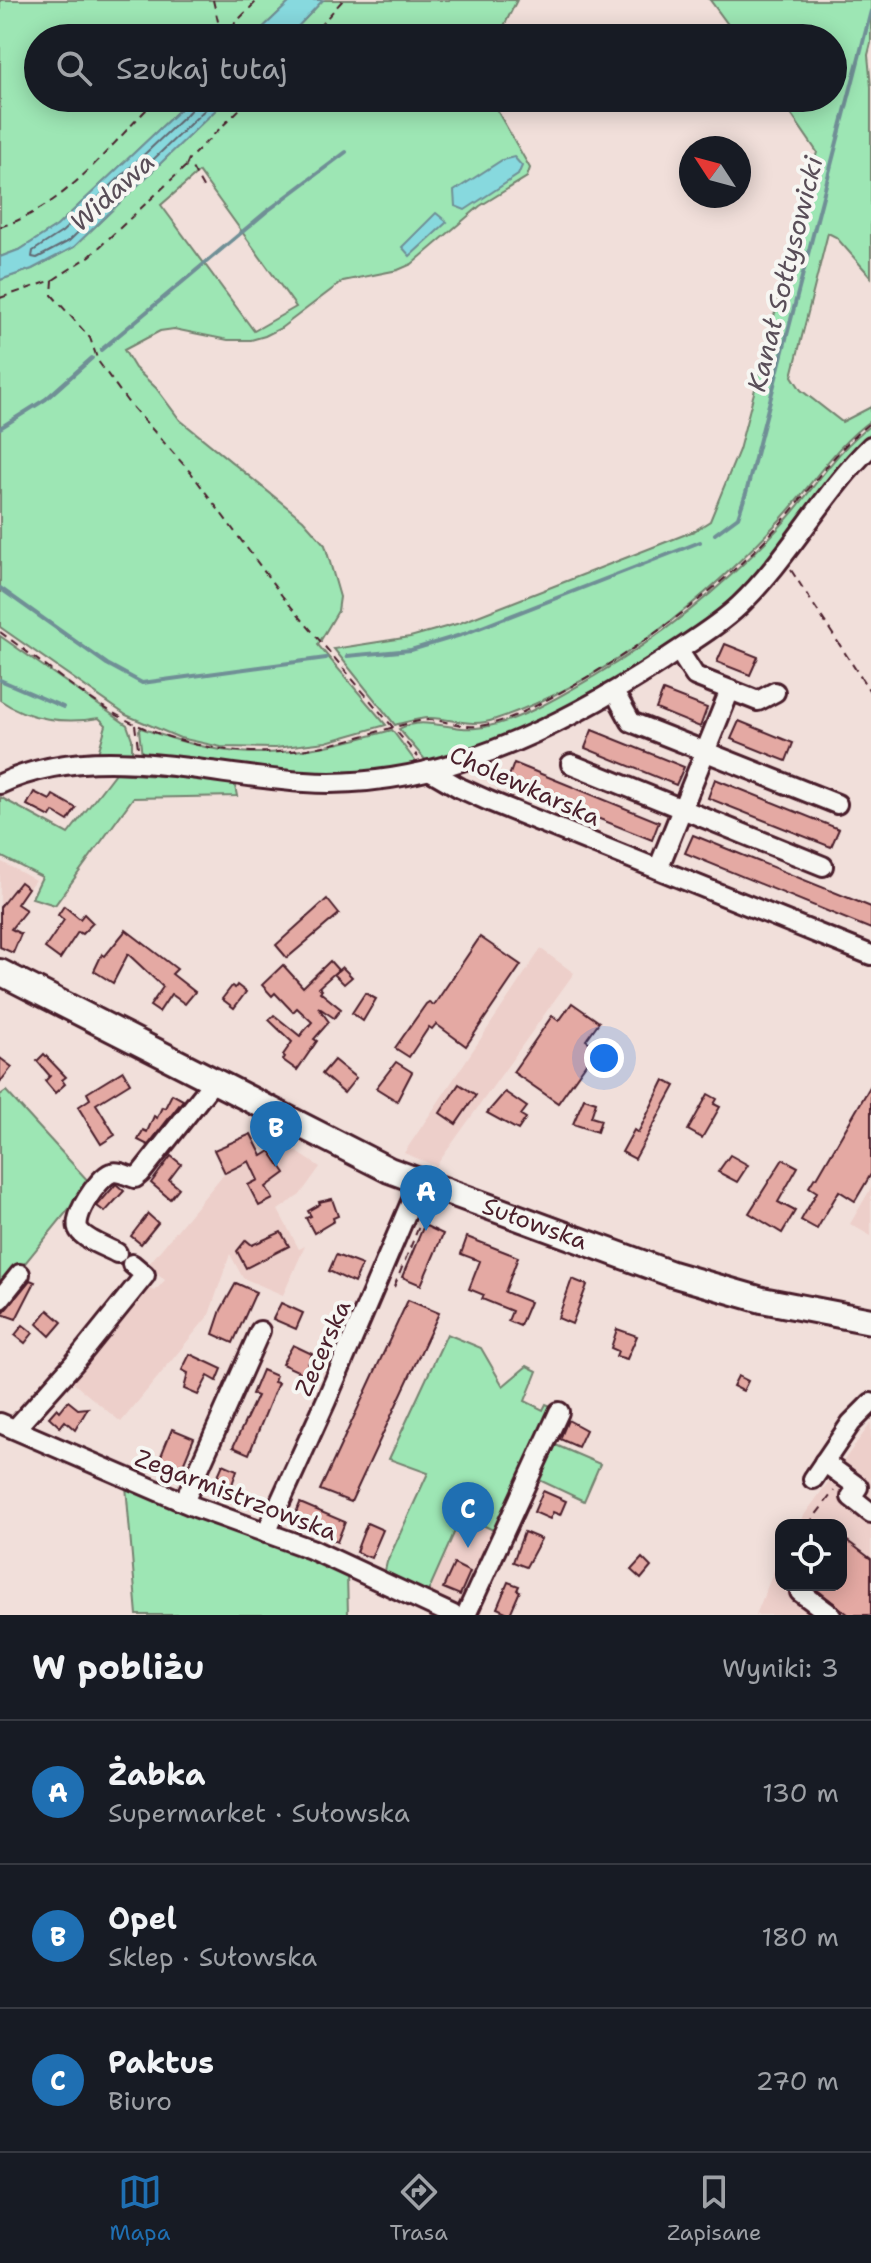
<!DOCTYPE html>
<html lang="pl">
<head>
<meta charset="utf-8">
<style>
	body { margin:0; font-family:"Shantell Sans",sans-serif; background:#242831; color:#f1f3f6 }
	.controls { position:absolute; right:24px; bottom:24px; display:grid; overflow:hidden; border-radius:16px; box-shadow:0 4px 20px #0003 }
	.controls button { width:72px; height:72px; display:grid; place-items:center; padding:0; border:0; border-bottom:2px solid #363941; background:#171b24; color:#f1f3f6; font:40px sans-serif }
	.compass { position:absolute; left:679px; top:136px; width:72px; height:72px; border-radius:50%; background:#171b24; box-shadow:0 4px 20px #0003; rotate:306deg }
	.you { position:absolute; left:604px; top:1058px; width:28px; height:28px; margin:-20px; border:6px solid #fff; border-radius:50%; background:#1a73e8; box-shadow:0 0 0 12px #1a73e833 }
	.badge { display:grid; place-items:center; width:52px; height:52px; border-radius:50%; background:#1f6fb2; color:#fff; font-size:26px; font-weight:700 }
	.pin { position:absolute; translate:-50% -66px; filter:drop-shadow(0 2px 4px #0008) }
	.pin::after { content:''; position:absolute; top:42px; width:28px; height:24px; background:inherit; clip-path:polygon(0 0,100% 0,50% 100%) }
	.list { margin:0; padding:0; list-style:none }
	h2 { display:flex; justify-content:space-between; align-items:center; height:104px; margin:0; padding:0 32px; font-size:34px }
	h2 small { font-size:26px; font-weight:400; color:#9ea1a6 }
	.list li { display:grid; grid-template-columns:52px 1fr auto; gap:24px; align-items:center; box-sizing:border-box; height:144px; padding:0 32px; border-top:2px solid #363941 }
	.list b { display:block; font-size:30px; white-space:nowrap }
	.list p { margin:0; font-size:26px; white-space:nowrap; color:#9ea1a6 }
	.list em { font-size:26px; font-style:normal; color:#9ea1a6 }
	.icon { flex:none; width:44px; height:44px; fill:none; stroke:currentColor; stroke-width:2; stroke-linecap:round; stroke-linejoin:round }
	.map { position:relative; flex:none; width:871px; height:1615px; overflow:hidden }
	.search { position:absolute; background:#171b24; box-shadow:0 4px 20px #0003; left:24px; right:24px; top:24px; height:88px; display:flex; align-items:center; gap:20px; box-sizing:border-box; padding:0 28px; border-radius:44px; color:#9ea1a6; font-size:30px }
	.sheet { height:536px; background:#171b24 }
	nav { display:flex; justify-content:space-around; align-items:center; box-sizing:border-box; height:112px; border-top:2px solid #363941; background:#171b24; font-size:22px; color:#9ea1a6 }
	nav a { display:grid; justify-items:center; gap:4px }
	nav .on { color:#1f6fb2 }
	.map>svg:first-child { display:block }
</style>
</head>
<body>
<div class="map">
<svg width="871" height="1615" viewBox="0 0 871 1615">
	<rect width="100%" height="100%" fill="#f1dfda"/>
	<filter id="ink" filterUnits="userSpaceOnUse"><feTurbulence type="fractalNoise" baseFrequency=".0125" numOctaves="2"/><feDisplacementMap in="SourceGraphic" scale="16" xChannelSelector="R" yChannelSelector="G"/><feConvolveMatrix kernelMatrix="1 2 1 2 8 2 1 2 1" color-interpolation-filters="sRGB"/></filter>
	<g filter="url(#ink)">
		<g fill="#edcfca">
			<polygon points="0,861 35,880 0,925"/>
			<polygon points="541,949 574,973 436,1166 404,1153"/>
			<polygon points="285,1144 320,1167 300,1195 278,1210 299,1249 305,1246 283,1295 243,1278 230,1254 209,1315 121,1422 67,1378 143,1286 155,1291 165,1280 148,1265 222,1176"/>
			<polygon points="871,1188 871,1236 850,1224"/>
			<polygon points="871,1423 871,1615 756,1615 781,1553 781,1585 841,1585 841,1525 797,1525"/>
			<polygon points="462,1515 495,1531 462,1609 427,1594"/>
		</g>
		<g fill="#9de6b4" stroke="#748270" stroke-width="2" fill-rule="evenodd">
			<polygon points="0,0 292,0 252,38 38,38 38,98 192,98 57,226 21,249 0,257"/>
			<polygon points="323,0 517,0 498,38 287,38"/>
			<path d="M 710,0 L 871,0 L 871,43 L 868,55 L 871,87 L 871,277 L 836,237 L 828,233 L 792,376 L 801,390 L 842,422 L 871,407 L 871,420 C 832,448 810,489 777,523 C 700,605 604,682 496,719 C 473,728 454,719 430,718 C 418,718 406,722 395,725 L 334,649 L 410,637 L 460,623 L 694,531 L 710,521 L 739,450 L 817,152 L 780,98 L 833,98 L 833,38 L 738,38 Z"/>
			<path d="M 228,98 L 490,98 L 530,168 L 527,177 L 480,206 L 412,264 L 398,270 L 343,281 L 281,328 L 265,336 L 251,340 L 228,340 L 174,329 L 160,331 L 124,350 L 135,368 L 156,388 L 180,420 L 303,520 L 325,545 L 340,597 L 338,611 L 318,645 L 386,725 L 326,742 L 275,748 L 221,747 L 180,738 L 126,715 L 0,627 L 0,280 L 32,269 L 74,247 ZM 199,172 L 296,307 L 254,331 L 161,205 Z"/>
			<path d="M 871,425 L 871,440 L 738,599 L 678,646 L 564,715 L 434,765 L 427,762 L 399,729 C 423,715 450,731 476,728 C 513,725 561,696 593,677 C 664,635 730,582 786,520 C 814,489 836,450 871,425 Z"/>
			<path d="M 0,636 L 127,725 L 132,739 L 132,756 L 97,757 L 106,725 L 99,718 C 66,724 28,720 0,700 Z"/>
			<path d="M 141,728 C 242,765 291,757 392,730 L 415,761 L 414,766 L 352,780 L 142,756 L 139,730 Z"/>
			<polygon points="115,773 234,781 237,796 133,798 55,905 32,898 42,877 0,856 0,797 68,834"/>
			<polygon points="6,1091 90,1183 0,1294 0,1095"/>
			<polygon points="447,1334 481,1348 503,1386 527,1366 537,1371 525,1401 543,1410 546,1404 556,1408 495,1531 462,1515 427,1594 384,1575 387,1562 428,1473 389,1459"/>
			<polygon points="551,1443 600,1464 584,1501 535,1478"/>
			<polygon points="126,1486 312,1557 347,1574 348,1615 137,1615"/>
		</g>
		<g fill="#87d9de" stroke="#6f8f96" stroke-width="2">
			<polygon points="292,0 323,0 287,38 252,38"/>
			<polygon points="192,98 228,98 74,247 32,269 0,280 0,257 21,249 57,226"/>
			<polygon points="514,157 522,166 518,175 465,210 455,206 454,191 502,160"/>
			<polygon points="436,213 447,222 410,256 402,247"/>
		</g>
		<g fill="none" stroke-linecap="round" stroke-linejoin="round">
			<polyline stroke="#626973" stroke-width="2" points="197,98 195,105 185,116 62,232 33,251 32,257 37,258 69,241 217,98"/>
			<g stroke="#6f8f96" stroke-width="4">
				<polyline points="101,350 266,212 346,152"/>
				<polyline points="0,428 46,399 92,358"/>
				<polyline points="715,534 738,517 746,493 871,11"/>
				<polyline points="0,588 107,664 142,683 326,658"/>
				<polyline points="347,656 411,650 464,634 700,542"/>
				<polyline points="0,680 63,707"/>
			</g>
		</g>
		<g fill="#e4a9a3" stroke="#4a1f2b" stroke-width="2">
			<polygon points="725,644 758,657 750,675 717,662"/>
			<polygon points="663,691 707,708 700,727 656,709"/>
			<polygon points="739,721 793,743 786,761 731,739"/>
			<polygon points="592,730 684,767 676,785 585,748"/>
			<polygon points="514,763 659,822 652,840 507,782"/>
			<polygon points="715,779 839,829 831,847 708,798"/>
			<polygon points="34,792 50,800 53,795 76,808 68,821 53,812 50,817 27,805"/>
			<polygon points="693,835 871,907 871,929 685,853"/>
			<polygon points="20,882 28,888 17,904 26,910 11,929 21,934 13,953 0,947 0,907"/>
			<polygon points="327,899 339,914 287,958 276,945"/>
			<polygon points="64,906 80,919 84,914 93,923 82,934 78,932 60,959 45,948 64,920 58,915"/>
			<polygon points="126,930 177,969 172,974 195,992 185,1004 171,994 159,1012 150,1006 163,987 128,954 113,983 94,971 102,954 105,956"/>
			<polygon points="480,937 521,965 466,1046 436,1024 432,1029 429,1027 409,1057 395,1048 426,1004 429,1002 434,1005"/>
			<polygon points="330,961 338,970 319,987 322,990 320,992 341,1009 334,1018 318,1007 329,1022 314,1039 317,1041 297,1070 283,1060 285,1057 283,1055 292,1042 269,1020 274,1015 300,1036 312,1022 297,1008 293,1012 275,993 272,996 262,985 283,965 303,987"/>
			<polygon points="342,967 352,977 344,984 334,974"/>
			<polygon points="237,985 246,992 234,1008 222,999 232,986 235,988"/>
			<polygon points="365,993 376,999 363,1021 352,1013"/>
			<polygon points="572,1003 599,1022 586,1040 597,1048 558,1103 513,1072 552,1016 559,1021"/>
			<polygon points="44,1054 66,1077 62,1080 65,1084 55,1093 45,1081 50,1076 37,1061"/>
			<polygon points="0,1058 12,1067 0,1082"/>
			<polygon points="334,1060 356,1078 344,1093 322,1074"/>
			<polygon points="396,1062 412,1072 397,1101 376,1088"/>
			<polygon points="123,1071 130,1083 96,1104 115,1135 101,1144 78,1107 90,1099 87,1093"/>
			<polygon points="664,1080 675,1086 635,1159 622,1152 634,1130 638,1133"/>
			<polygon points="459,1084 476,1095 456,1124 440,1113"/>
			<polygon points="871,1085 871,1174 855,1201 839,1191 817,1229 801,1220 817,1192 809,1187 815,1177 817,1178"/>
			<polygon points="505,1092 527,1107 521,1115 526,1118 518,1130 487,1113"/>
			<polygon points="172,1094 183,1100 148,1145 138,1140 143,1130 147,1132 154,1116 157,1118 162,1107 165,1108"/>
			<polygon points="708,1094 717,1099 714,1104 720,1107 702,1138 688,1130"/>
			<polygon points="584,1098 596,1102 591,1117 601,1120 597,1132 573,1124"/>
			<polygon points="251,1134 262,1156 270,1151 285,1173 266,1187 273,1199 259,1206 248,1185 258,1180 249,1161 225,1173 214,1150"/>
			<polygon points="730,1155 748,1165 737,1182 718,1172"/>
			<polygon points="171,1156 181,1164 169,1180 179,1188 170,1199 151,1183"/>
			<polygon points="783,1159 798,1167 778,1202 795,1211 782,1233 749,1213"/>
			<polygon points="116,1184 124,1191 105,1212 97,1206"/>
			<polygon points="332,1199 338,1216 333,1218 334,1221 314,1233 306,1218 311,1216 308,1211 320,1204 319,1202"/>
			<polygon points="148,1214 158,1223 141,1244 131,1236"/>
			<polygon points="424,1225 443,1234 421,1285 402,1277"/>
			<polygon points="281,1232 289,1246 246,1268 237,1251 246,1240 252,1245"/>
			<polygon points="467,1237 518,1257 505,1292 530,1302 520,1326 508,1321 512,1311 482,1299 484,1295 469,1289 480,1261 461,1254"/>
			<polygon points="336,1255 362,1265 354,1283 329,1271"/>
			<polygon points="572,1279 587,1285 572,1324 558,1318"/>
			<polygon points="30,1280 35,1282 16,1319 2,1314"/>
			<polygon points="236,1283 256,1292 233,1343 213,1334 221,1310"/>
			<polygon points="408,1300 439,1313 351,1502 320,1490"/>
			<polygon points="281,1303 303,1313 296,1329 273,1319"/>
			<polygon points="48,1310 62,1322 50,1336 37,1324"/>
			<polygon points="23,1325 33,1333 25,1343 15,1335"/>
			<polygon points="617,1329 637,1336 627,1359 616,1356 618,1351 611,1348"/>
			<polygon points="293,1345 312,1354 304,1374 282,1364"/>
			<polygon points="190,1354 222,1369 217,1381 208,1376 198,1395 184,1389 188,1373 182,1370"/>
			<polygon points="262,1370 276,1376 274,1382 278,1383 249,1454 233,1447 257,1396 252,1394"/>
			<polygon points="738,1376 748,1381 743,1391 733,1386"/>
			<polygon points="68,1401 78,1409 88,1408 75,1430 65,1421 60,1427 49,1417 57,1408 60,1411"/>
			<polygon points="568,1420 586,1430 578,1447 560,1439"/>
			<polygon points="172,1429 194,1438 182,1467 172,1463 167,1473 156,1468"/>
			<polygon points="223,1464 237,1470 228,1496 212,1489"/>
			<polygon points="543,1491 566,1501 560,1515 553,1512 550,1519 534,1512"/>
			<polygon points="300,1503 345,1522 337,1542 292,1523"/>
			<polygon points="367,1523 383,1530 371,1558 356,1552"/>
			<polygon points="524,1532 541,1539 526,1567 513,1562"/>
			<polygon points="841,1536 871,1559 871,1615 849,1615 811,1585 841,1585"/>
			<polygon points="642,1558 651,1567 641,1579 631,1570"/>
			<polygon points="454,1564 470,1572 460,1595 443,1588"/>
			<polygon points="508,1582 519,1586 517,1590 520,1591 510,1614 497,1608"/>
		</g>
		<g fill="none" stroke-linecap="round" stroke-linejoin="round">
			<defs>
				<g id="minor">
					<polyline points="684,659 695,676 758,701 775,692"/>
					<polyline points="620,702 631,722 837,804"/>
					<polyline points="571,764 823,866"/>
					<polyline points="429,770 460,788 489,801 871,955"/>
					<path d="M 0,784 C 94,739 207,776 305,782 C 432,791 557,730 661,662 C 687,644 717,627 740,605 C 788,559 823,493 871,446"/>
					<polyline points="658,869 730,690"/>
					<path d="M 117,1253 C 106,1247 85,1240 79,1230 C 71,1218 98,1178 111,1173 C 118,1170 128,1176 135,1178 L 141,1173 L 213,1082"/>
					<polyline points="0,1299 20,1274"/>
					<polyline points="0,1423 195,1507 311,1549 453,1615"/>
					<polyline points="15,1429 75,1362 145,1275 132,1264"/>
					<polyline points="824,1462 858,1487 851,1497 871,1513"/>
					<polyline points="813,1479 851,1423 871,1403"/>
					<polyline points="184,1502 260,1331"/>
					<polyline points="266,1533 326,1401 420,1181"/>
					<polyline points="800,1592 831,1615"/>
					<polyline points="466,1615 559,1412"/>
				</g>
				<g id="major">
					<path id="s1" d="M 0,972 L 389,1170 L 672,1274 L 762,1300 L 871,1321"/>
				</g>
			</defs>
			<use href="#minor" stroke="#4a1f2b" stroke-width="24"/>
			<use href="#major" stroke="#4a1f2b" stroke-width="30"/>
			<g stroke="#4a1f2b" stroke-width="2" stroke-dasharray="8 6" stroke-linecap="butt">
				<polyline points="213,0 221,34"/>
				<polyline points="220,38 258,0"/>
				<polyline points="309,38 343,0"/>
				<polyline points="186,166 189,159 251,98"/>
				<path d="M 0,227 C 69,205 108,146 158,98"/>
				<polyline points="53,280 52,295 90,338 98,361 127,401 192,474 283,597 418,757"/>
				<polyline points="0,298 53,280 90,256 185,167 192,168 206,193"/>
				<polyline points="791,570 871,693"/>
				<path d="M 0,632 C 41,661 90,704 135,724 C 182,745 237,756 289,751 C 333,748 376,730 419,721 C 439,717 459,728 479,726 C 504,723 530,709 552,697 C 615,663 672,624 726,577 C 747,558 768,538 786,517 C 814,484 837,448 871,422"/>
				<polyline points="135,725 138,747"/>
				<polyline points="394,1287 422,1219"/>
				<polyline points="808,1525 834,1491"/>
			</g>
			<use href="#minor" stroke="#f6f6f2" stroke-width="18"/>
			<use href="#major" stroke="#f6f6f2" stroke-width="24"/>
		</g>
	</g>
	<g text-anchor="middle" stroke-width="8" stroke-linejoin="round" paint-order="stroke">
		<g font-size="24" fill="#4a1f2b" stroke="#f6f6f2">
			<text transform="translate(525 786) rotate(24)" y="8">Cholewkarska</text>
			<text dy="8" stroke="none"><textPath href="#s1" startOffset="592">Sułowska</textPath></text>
			<text transform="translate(323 1348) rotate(-66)" y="8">Zecerska</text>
			<text transform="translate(236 1495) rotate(21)" y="8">Zegarmistrzowska</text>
		</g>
		<g font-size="26" font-style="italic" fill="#594e58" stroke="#f6f6f2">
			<text transform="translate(112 192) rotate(-42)" y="9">Widawa</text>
			<text transform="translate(785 274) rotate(-76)" y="9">Kanał Sołtysowicki</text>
		</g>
	</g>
</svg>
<div class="controls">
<button><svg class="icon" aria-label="locate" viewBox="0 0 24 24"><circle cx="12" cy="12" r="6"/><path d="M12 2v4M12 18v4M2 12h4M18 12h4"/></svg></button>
</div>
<svg class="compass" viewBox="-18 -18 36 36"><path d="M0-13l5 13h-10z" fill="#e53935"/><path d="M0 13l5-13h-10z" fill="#9ea1a6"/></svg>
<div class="you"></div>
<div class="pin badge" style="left:426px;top:1231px">A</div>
<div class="pin badge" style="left:276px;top:1167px">B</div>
<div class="pin badge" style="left:468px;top:1548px">C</div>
<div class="search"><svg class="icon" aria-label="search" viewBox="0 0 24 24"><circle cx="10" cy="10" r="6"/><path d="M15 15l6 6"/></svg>Szukaj tutaj</div>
</div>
<section class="sheet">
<h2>W pobliżu<small>Wyniki: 3</small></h2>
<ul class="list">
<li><span class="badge">A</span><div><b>Żabka</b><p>Supermarket · Sułowska</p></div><em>130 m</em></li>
<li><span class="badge">B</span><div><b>Opel</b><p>Sklep · Sułowska</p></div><em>180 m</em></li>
<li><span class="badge">C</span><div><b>Paktus</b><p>Biuro</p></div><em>270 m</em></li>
</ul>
</section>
<nav>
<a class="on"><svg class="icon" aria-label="map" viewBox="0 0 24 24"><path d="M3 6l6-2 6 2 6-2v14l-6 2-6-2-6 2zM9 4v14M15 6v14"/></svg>Mapa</a>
<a><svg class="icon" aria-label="directions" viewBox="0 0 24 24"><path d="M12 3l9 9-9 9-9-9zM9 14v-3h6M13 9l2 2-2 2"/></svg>Trasa</a>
<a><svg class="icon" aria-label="saved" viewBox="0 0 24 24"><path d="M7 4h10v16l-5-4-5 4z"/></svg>Zapisane</a>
</nav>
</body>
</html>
